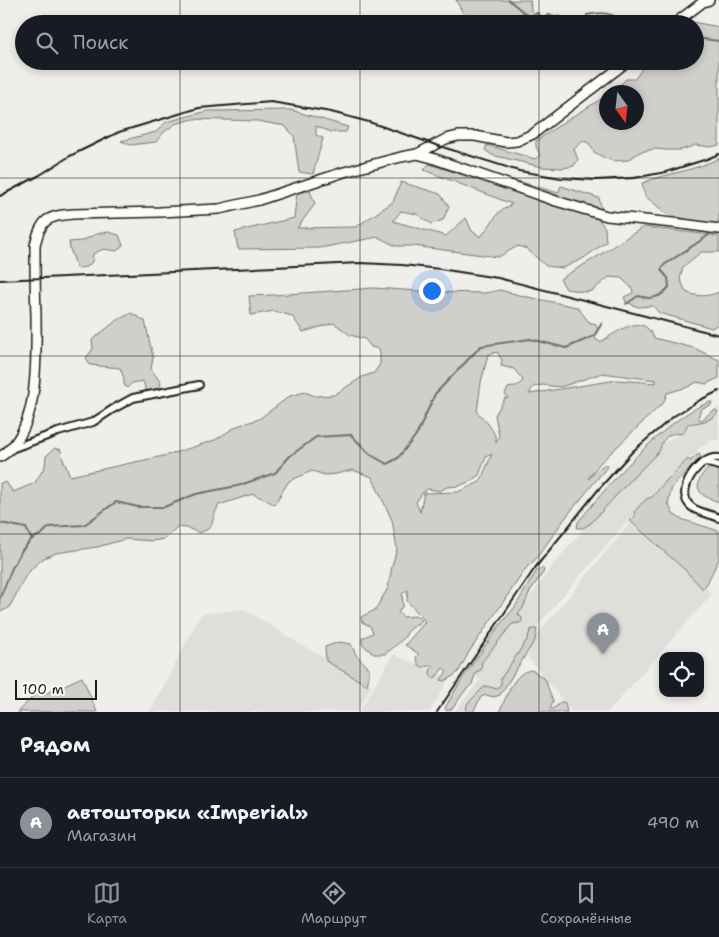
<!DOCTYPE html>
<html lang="ru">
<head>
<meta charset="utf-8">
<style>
	body { margin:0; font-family:"Shantell Sans",sans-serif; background:#20242c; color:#f1f3f6 }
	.controls { position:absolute; right:15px; bottom:15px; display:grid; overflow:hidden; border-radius:10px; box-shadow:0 2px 8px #0003 }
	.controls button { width:45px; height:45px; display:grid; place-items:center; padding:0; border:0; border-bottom:1px solid #363941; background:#171b24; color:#f1f3f6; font:25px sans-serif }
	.compass { position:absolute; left:599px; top:85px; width:45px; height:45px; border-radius:50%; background:#171b24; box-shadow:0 2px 8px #0003; rotate:165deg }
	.scale { position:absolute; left:15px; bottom:12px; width:82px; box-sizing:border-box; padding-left:5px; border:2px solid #1c1c1c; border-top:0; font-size:14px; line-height:18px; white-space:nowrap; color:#1c1c1c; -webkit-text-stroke:4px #fdfcf7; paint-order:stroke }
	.you { position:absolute; left:431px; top:290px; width:18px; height:18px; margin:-12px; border:4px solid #fff; border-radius:50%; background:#1a73e8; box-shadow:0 0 0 8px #1a73e833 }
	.badge { display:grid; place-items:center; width:32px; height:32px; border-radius:50%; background:#8c9099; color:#fff; font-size:16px; font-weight:700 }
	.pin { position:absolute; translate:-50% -41px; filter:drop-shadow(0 1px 2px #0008) }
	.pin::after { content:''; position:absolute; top:26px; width:18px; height:15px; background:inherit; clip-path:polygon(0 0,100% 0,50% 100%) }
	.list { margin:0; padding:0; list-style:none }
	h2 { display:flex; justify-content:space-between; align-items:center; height:65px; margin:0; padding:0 20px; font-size:21px }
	h2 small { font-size:16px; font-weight:400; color:#9ea1a6 }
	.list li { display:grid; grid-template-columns:32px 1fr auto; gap:15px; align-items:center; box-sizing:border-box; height:90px; padding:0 20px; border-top:1px solid #363941 }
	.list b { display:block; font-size:19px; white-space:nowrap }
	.list p { margin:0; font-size:16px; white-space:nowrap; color:#9ea1a6 }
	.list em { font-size:16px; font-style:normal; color:#9ea1a6 }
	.icon { flex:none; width:28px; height:28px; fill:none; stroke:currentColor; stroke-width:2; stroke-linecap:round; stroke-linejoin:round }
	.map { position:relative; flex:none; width:719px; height:712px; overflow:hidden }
	.search { position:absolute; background:#171b24; box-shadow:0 2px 8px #0003; left:15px; right:15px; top:15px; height:55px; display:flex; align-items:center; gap:12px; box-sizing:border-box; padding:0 18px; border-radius:28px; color:#9ea1a6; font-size:19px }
	.sheet { height:155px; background:#171b24 }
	nav { display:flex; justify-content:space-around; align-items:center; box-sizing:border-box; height:70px; border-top:1px solid #363941; background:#171b24; font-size:14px; color:#9ea1a6 }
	nav a { display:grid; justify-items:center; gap:2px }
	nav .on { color:#8c9099 }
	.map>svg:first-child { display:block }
</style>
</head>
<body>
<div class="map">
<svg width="719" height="712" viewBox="0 0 719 712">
	<rect width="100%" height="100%" fill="#f0eeea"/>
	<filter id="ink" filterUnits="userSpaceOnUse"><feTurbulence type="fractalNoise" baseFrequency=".02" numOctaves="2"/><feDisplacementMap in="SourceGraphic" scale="10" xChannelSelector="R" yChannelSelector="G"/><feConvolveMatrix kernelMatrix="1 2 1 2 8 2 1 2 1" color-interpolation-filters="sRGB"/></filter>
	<g filter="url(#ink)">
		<g fill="#e0deda">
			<polygon points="719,407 719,439 716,441 714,439 697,450 698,453 690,459 688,458 636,511 539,624 500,681 502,685 497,691 487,685 463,712 454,712 480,680 474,675 553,565 621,485 663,444"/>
			<polygon points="630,523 712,594 608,712 572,712 528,657 531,642"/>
			<polygon points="244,609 298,643 372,685 357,712 150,712 201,614"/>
			<polygon points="393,654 449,678 430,712 359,712"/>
		</g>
		<g fill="#d0cfcc" stroke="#767674" fill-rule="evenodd">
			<polygon points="456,0 530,0 531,10 540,19 541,24 466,24 465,17"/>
			<polygon points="693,22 719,27 719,145 711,147 696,145 681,150 665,150 655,149 640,152 628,160 613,161 605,158 594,152 589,143 583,141 574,149 578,160 574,166 562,168 542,167 492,155 485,150 487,145 535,159 540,155 536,146 536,141 564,122 606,96 606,122 636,122 636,92 613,92 626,79 635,79 647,61 695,61 695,24 690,24"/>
			<polygon points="291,110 348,127 346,132 331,132 316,126 316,135 323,138 313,174 299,172 294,136 285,126 257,121 193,119 175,124 163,133 156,142 130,145 121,141 156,132 166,122 208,111"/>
			<path d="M 719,158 L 719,225 L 696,222 L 667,214 L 645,196 L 642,183 C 667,173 695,171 719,158 Z"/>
			<polygon points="429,164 597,217 605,228 606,242 584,258 563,268 546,266 527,249 518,246 498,257 413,246 396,246 378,237 320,248 238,249 235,232 294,218 297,192 310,191 315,204 297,228 356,227 393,202 401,182 440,194 449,206 443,220 431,224 417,214 401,211 393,221 446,236 466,218 472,231 481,237 499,212 512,204 424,170"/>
			<polygon points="518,181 558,193 561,186 599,198 602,210 563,200"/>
			<path d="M 643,227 L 719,236 L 719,252 L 701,252 L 683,267 L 680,279 L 686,292 C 697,297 707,297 719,292 L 719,317 L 718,324 L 712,328 L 659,313 L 653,306 L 638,307 L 626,302 L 624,297 L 633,293 L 632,288 L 621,278 L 609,277 L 592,291 L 585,292 L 566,289 L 560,279 L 595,258 Z"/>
			<polygon points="108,232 119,235 123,245 117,251 103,249 93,254 92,262 87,267 77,268 70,249 69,242 82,241 96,234"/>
			<path d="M 374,288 L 433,292 L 485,293 L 500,290 L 523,296 L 577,307 L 589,322 L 596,324 L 598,330 L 595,339 L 600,342 C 617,333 642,310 654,338 L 694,348 L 719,360 L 719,378 L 706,384 L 697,382 L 688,387 L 667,393 L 664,402 L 599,464 L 588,479 L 602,466 L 607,464 L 607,467 L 566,517 L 535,560 L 527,567 L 469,652 L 459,671 L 455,675 L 444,681 L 441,680 L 447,671 L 443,668 L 436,677 L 433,678 L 431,676 L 430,673 L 432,665 C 422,668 419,669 416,657 L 419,654 L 405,645 L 425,622 L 421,616 L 407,601 L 408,590 L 402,594 L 403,606 L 398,612 L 403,617 L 417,616 L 422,620 L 408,631 L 404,638 L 394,647 L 385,654 L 374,654 L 362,644 L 362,638 L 373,633 L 370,626 L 362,622 L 361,617 L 375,610 L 388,588 L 392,566 L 397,549 L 392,520 L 372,477 L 353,470 L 336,474 L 325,475 L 312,471 L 289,481 L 274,505 L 270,502 L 253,494 L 219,505 C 214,513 214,520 210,528 L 200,533 L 187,528 L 177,527 L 164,539 L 152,541 L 126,539 L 97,547 L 56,553 L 44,558 L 35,565 L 25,577 L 9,608 L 0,612 L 0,483 L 6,482 L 13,492 L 35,483 L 45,466 L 46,456 L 55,448 L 61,450 L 62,457 L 70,476 L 168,455 L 215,440 L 237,426 L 259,419 L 290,396 L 305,392 L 315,396 L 334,395 L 362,377 L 374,373 L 380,364 L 380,354 L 379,349 L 371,347 L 365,339 L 350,335 L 334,323 L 303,332 L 292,316 L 274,311 L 251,315 L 249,296 L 274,295 ZM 497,352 L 502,360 L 501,366 L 514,369 L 523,380 C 520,386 513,387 508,388 L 505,394 L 508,398 L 505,398 L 495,415 L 499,436 L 496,443 C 497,432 485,420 477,412 L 481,382 L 488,355 ZM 602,373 L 656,380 L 656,383 L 617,380 L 529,394 L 533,387 L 542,385 L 561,387 ZM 492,454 L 480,482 L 458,492 L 424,493 L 420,512 L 416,502 L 423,492 L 428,489 L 440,491 L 447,487 L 459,486 L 471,481 L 479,475 L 486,457 Z"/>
			<polygon points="131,313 145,321 153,357 151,369 161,383 160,387 149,392 146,391 143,381 132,383 127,388 124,385 124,378 120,368 90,365 86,358 93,349 92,340 116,321"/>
			<path d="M 710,402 L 712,402 L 711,405 L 701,409 L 698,417 L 699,419 L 702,420 L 711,412 L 716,410 L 718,412 C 711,422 699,422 688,424 L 684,432 L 680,434 C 670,431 661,440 660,450 L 623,488 L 591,523 L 583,528 L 577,528 L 578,522 C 603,492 628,462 658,436 C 673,423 690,409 710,402 Z"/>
			<path d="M 699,454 L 701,457 L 672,487 L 668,503 L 673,514 L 681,519 L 719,531 L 719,559 L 709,579 L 708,582 L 703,589 L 685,570 L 630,521 L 635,516 L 634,512 C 639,507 645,498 652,497 L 664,483 L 688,459 L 690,461 Z"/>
			<path d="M 709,468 L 714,468 L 719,469 L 719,502 C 707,498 692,493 701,477 C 703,473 705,471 709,468 Z"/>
			<polygon points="542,568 544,570 543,573 530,591 523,608 518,614 522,618 522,621 520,623 512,624 482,662 481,670 476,672 472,684 464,692 453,708 447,711 445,709 446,706 462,679 500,625 515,607 537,570"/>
			<polygon points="532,629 537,629 535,640 500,695 494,697 486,695 481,697 473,712 466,712 467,705 468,703 484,687 486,686 497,689 501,684 501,678 527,640 530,631"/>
			<polygon points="339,642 351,644 356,655 369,668 369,676 367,685 326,661 325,647"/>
			<path d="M 532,670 L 546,680 C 547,688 551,694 553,701 L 550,708 L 552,709 L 557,706 L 560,702 L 563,702 L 565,703 L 567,712 L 499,712 C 507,698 513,671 532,670 Z"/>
			<polygon points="82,677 97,712 17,712 39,691 45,694"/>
		</g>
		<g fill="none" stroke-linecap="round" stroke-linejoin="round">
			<g stroke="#706f6d" stroke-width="2">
				<polyline points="509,0 529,17 537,13 543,18 549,15 562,17 568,23 574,20 578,19 582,24"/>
				<path d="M 586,24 L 587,15 C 602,12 614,12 625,24"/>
				<polyline points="643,24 654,22 654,24"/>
				<polyline points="695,38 719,41"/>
				<polyline points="718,223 719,222"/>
				<path d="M 626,304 L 638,296 C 651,300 660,298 669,287 L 668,278 L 661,270 L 664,265 L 709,235"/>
				<polyline points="0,523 26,528 31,538"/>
				<polyline points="0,598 12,568 22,550 32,539 42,534 49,527 84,525 116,502 138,507 164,507 196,494 237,486 275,473 290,456 316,437 351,435 371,455 387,464 398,458 417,434 435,394 481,346 530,339 566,348 594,336 602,323"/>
			</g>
			<defs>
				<g id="street">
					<polyline points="11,449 58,432 93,422 113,409 133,398 199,385"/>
					<path d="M 719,458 C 700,454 671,494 693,508 C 699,512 712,515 719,518"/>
					<polyline points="705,462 719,466"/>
				</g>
				<g id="secondary">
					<polyline points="674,24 703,2 709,0"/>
					<polyline points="417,154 432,158 556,201 607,216 682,224 719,229"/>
					<path d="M 0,457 C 41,432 36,356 36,314 C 35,291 35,268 35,245 C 41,219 47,216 73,214 L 160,212 L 219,209 L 259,200 L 344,172 L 401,157 L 417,154 L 446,139 L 458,136 L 475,136 L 506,142 L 517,141 L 533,134 L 628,61"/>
				</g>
			</defs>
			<use href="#street" stroke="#1c1c1c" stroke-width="10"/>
			<use href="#secondary" stroke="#1c1c1c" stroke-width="12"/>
			<use href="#street" stroke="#fdfcf7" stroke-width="6"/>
			<use href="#secondary" stroke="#fdfcf7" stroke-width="9"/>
			<g stroke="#1c1c1c" stroke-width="2">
				<polyline points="0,196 40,175 70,156 119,132 199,108 271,102 331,112 369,122 436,145 519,171 561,178 595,180 634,178 666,172 707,159 719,154"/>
				<polyline points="0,280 360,263 402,265 440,269 498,278 719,335"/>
				<polyline points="437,712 535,568 598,490 633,451 674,416 700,400 719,391"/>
			</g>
		</g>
	</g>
	<path fill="none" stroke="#1c1c1c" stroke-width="1" stroke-opacity="0.55" d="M 180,0 L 180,24M 360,0 L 360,24M 539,0 L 539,24M 180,61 L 180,712M 360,61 L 360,712M 539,61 L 539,712M 0,178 L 719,178M 0,356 L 719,356M 0,534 L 719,534"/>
</svg>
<div class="controls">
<button><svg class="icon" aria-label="locate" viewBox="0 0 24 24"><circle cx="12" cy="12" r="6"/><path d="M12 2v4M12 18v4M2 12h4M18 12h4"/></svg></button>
</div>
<svg class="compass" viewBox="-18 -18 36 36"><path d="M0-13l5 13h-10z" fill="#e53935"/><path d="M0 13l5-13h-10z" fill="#9ea1a6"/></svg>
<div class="scale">100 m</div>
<div class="you"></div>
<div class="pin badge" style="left:603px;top:654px">A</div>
<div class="search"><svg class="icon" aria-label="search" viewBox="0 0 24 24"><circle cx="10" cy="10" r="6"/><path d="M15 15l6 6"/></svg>Поиск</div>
</div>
<section class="sheet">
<h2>Рядом<small></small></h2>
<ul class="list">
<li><span class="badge">A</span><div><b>автошторки «Imperial»</b><p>Магазин</p></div><em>490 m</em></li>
</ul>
</section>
<nav>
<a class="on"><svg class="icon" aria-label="map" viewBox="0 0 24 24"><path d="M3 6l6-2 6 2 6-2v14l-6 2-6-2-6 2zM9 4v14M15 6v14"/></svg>Карта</a>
<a><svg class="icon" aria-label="directions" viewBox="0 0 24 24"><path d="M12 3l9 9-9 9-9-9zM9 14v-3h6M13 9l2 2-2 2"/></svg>Маршрут</a>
<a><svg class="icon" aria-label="saved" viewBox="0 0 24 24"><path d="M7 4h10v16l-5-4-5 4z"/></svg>Сохранённые</a>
</nav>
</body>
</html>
